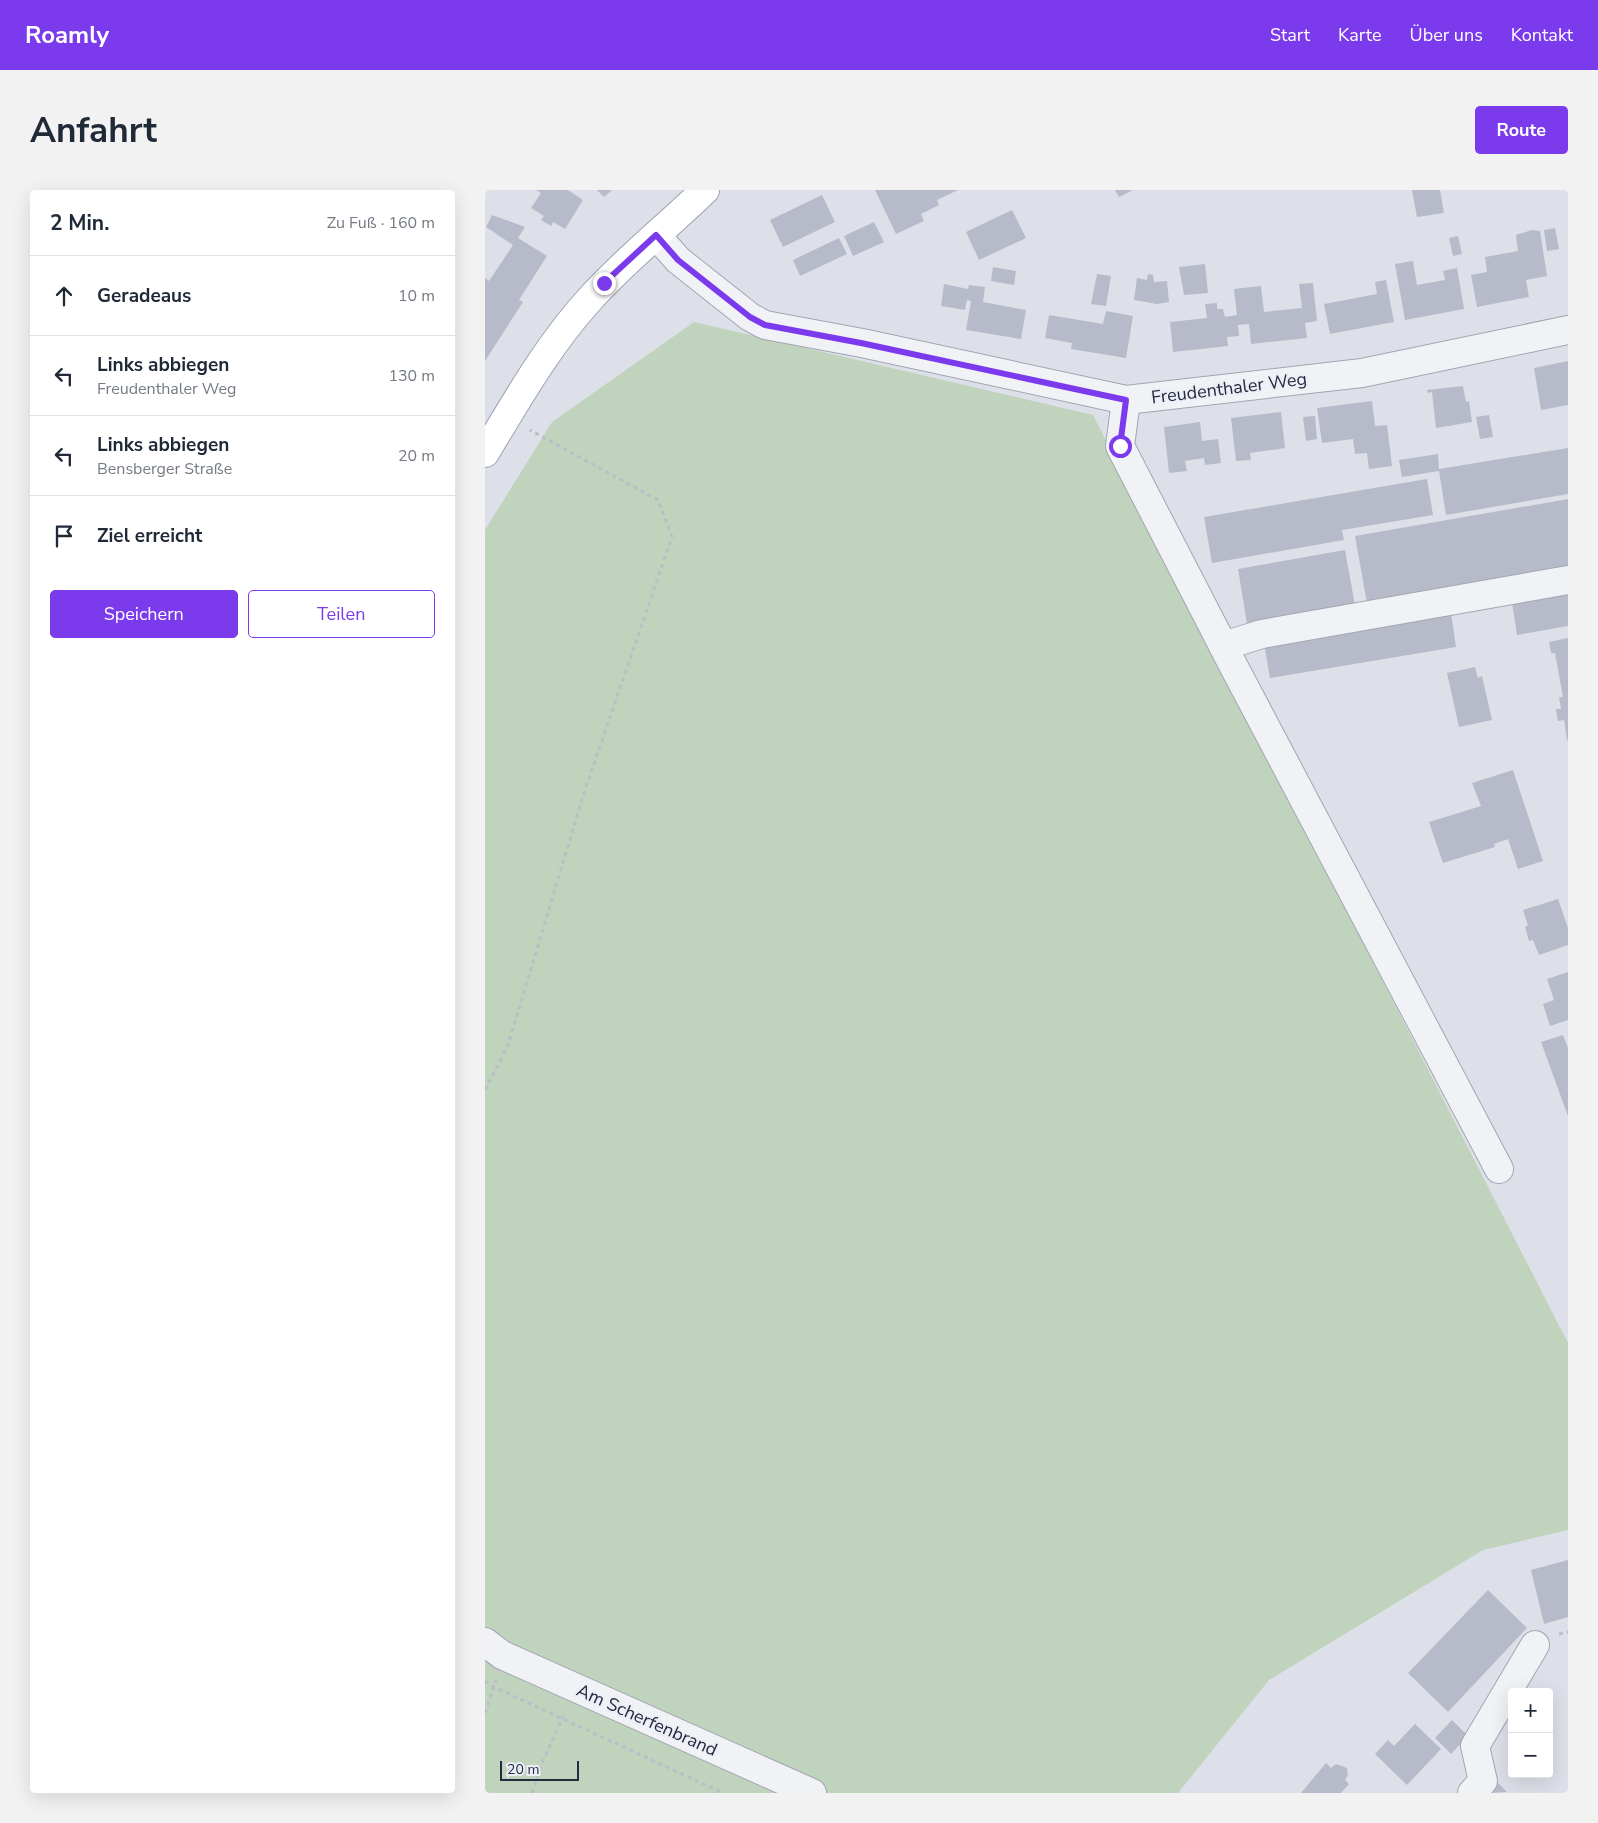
<!DOCTYPE html>
<html lang="de">
<head>
<meta charset="utf-8">
<style>
	body { margin:0; font-family:"Nunito Sans",sans-serif; background:#f2f2f3; color:#1f2937 }
	.controls { position:absolute; right:15px; bottom:15px; display:grid; overflow:hidden; border-radius:5px; box-shadow:0 5px 20px #0002 }
	.controls button { width:45px; height:45px; display:grid; place-items:center; padding:0; border:0; border-bottom:1px solid #e0e1e3; background:#fff; color:#1f2937; font:25px sans-serif }
	.scale { position:absolute; left:15px; bottom:12px; width:79px; box-sizing:border-box; padding-left:5px; border:2px solid #252b40; border-top:0; font-size:14px; line-height:18px; white-space:nowrap; color:#252b40; -webkit-text-stroke:4px #edeff6; paint-order:stroke }
	.stop { position:absolute; width:15px; height:15px; margin:-11px; border:4px solid #7c3aed; border-radius:50%; background:#fff }
	.stop.end { background:#7c3aed; border-color:#fff; box-shadow:0 1px 5px #0008 }
	.list { margin:0; padding:0; list-style:none }
	h2 { display:flex; justify-content:space-between; align-items:center; height:65px; margin:0; padding:0 20px; font-size:21px }
	h2 small { font-size:16px; font-weight:400; color:#747a83 }
	.list li { display:grid; grid-template-columns:32px 1fr auto; gap:15px; align-items:center; box-sizing:border-box; height:80px; padding:0 20px; border-top:1px solid #e0e1e3 }
	.list b { display:block; font-size:19px; white-space:nowrap }
	.list p { margin:0; font-size:16px; white-space:nowrap; color:#747a83 }
	.list em { font-size:16px; font-style:normal; color:#747a83 }
	.actions { display:flex; gap:10px; padding:15px 20px }
	.actions a { flex:1; padding:11px 0; border:1px solid #7c3aed; border-radius:5px; text-align:center; font-size:18px; color:#7c3aed }
	.actions .main { background:#7c3aed; color:#fff }
	.icon { flex:none; width:28px; height:28px; fill:none; stroke:currentColor; stroke-width:2; stroke-linecap:round; stroke-linejoin:round }
	.map { position:relative; flex:none; width:1083px; height:1603px; overflow:hidden; border-radius:5px }
	header { display:flex; align-items:center; gap:30px; box-sizing:border-box; height:70px; padding:0 25px; background:#7c3aed; color:#fff }
	header strong { font-size:24px }
	nav { display:flex; gap:28px; margin-inline-start:auto; font-size:18px }
	.intro { display:flex; align-items:center; justify-content:space-between; box-sizing:border-box; height:120px; padding:0 30px }
	h1 { margin:0; font-size:35px }
	.button { padding:12px 22px; border-radius:5px; background:#7c3aed; color:#fff; font-size:18px; font-weight:700 }
	main { display:flex; gap:30px; padding:0 30px }
	aside { flex:1; background:#fff; border-radius:5px; box-shadow:0 5px 20px #0002 }
	.map>svg:first-child { display:block }
</style>
</head>
<body>
<header>
<strong>Roamly</strong>
<nav><a>Start</a><a>Karte</a><a>Über uns</a><a>Kontakt</a></nav>
</header>
<div class="intro"><h1>Anfahrt</h1><a class="button">Route</a></div>
<main>
<aside>
<h2>2 Min.<small>Zu Fuß · 160 m</small></h2>
<ul class="list">
<li><svg class="icon" aria-label="ahead" viewBox="0 0 24 24"><path d="M12 20V5M6 11l6-6 6 6"/></svg><div><b>Geradeaus</b></div><em>10 m</em></li>
<li><svg class="icon" aria-label="left" viewBox="0 0 24 24"><path d="M17 20v-9H6M10 6l-5 5 5 5"/></svg><div><b>Links abbiegen</b><p>Freudenthaler Weg</p></div><em>130 m</em></li>
<li><svg class="icon" aria-label="left" viewBox="0 0 24 24"><path d="M17 20v-9H6M10 6l-5 5 5 5"/></svg><div><b>Links abbiegen</b><p>Bensberger Straße</p></div><em>20 m</em></li>
<li><svg class="icon" aria-label="arrive" viewBox="0 0 24 24"><path d="M6 21V4h12l-3 4 3 4H6"/></svg><div><b>Ziel erreicht</b></div></li>
</ul>
<div class="actions"><a class="main">Speichern</a><a>Teilen</a></div>
</aside>
<div class="map">
<svg width="1083" height="1603" viewBox="0 0 1083 1603">
	<rect width="100%" height="100%" fill="#dde0e8"/>
	<polygon fill="#c0d3bd" points="209,132 608,225 1083,1153 1083,1340 998,1360 784,1490 693,1603 0,1603 0,340 67,232"/>
	<g fill="#b7bbc9">
		<polygon points="51,0 83,0 98,10 80,39 68,32 66,36 56,30 59,26 46,18 56,3"/>
		<polygon points="112,0 127,0 119,7"/>
		<polygon points="390,0 473,0 452,10 454,15 436,24 439,31 411,44"/>
		<polygon points="630,0 648,0 634,7"/>
		<polygon points="927,0 955,0 959,23 932,27"/>
		<polygon points="337,5 350,32 298,57 285,30"/>
		<polygon points="527,20 541,48 494,70 481,42"/>
		<polygon points="7,25 40,37 33,48 62,66 34,110 38,112 0,171 0,88 4,91 28,55 1,37"/>
		<polygon points="389,32 399,52 368,66 359,46"/>
		<polygon points="1070,38 1074,59 1062,61 1059,40"/>
		<polygon points="1047,40 1055,41 1062,86 1041,90 1044,107 992,117 986,85 1002,82 1000,67 1033,61 1031,45"/>
		<polygon points="973,46 977,64 968,66 964,48"/>
		<polygon points="354,48 362,64 315,86 308,70"/>
		<polygon points="928,71 932,95 960,90 958,81 972,78 979,119 920,130 910,74"/>
		<polygon points="720,74 723,103 699,105 694,77"/>
		<polygon points="508,77 531,81 529,95 506,91"/>
		<polygon points="612,84 626,86 621,116 606,114"/>
		<polygon points="663,84 668,85 669,92 682,91 684,112 672,114 649,110 652,88 662,90"/>
		<polygon points="901,90 909,132 845,144 839,114 892,104 890,92"/>
		<polygon points="828,93 832,131 820,133 822,148 766,154 764,134 753,135 754,146 742,147 743,156 688,162 685,132 722,128 720,114 732,113 732,119 738,119 740,127 752,125 749,99 776,96 779,122 817,118 814,94"/>
		<polygon points="459,94 483,99 484,95 500,97 498,112 541,120 536,149 481,140 486,111 482,110 480,120 456,116"/>
		<polygon points="621,121 648,126 641,168 586,159 587,153 560,148 564,125 618,134"/>
		<polygon points="1083,171 1083,215 1056,220 1049,178"/>
		<polygon points="978,196 981,212 984,211 987,232 951,238 947,202 943,203 942,200"/>
		<polygon points="887,211 890,236 902,235 907,276 884,279 882,263 870,264 868,249 837,253 832,218"/>
		<polygon points="796,222 800,258 765,263 766,270 751,271 746,228"/>
		<polygon points="1004,225 1008,247 995,249 991,227"/>
		<polygon points="830,226 832,249 821,251 818,227"/>
		<polygon points="715,232 717,251 733,249 736,273 720,275 719,268 700,271 702,281 684,283 679,237"/>
		<polygon points="1083,258 1083,304 961,325 954,281 917,287 914,270 953,264 954,279"/>
		<polygon points="942,289 948,325 857,340 859,350 727,373 719,327"/>
		<polygon points="1083,309 1083,384 883,419 870,346"/>
		<polygon points="860,360 871,421 763,440 753,379"/>
		<polygon points="1083,397 1083,436 1032,445 1026,406"/>
		<polygon points="965,416 971,457 785,488 778,448"/>
		<polygon points="1083,448 1083,550 1082,550 1079,530 1073,531 1071,519 1076,519 1074,507 1078,507 1070,463 1066,463 1064,452"/>
		<polygon points="990,477 993,488 997,486 1007,530 974,537 962,483"/>
		<polygon points="1028,580 1058,671 1033,679 1023,649 1009,654 1010,657 958,673 944,632 996,616 987,593"/>
		<polygon points="1073,709 1083,738 1083,755 1054,765 1048,750 1044,751 1040,737 1043,735 1038,720"/>
		<polygon points="1083,782 1083,830 1065,836 1058,814 1069,810 1062,789"/>
		<polygon points="1078,845 1083,858 1083,926 1056,852"/>
		<polygon points="1083,1370 1083,1427 1059,1434 1046,1380"/>
		<polygon points="1003,1400 1042,1438 963,1522 923,1483"/>
		<polygon points="967,1530 983,1546 966,1564 950,1548"/>
		<polygon points="930,1534 956,1559 922,1595 890,1564 903,1550 909,1556"/>
		<polygon points="841,1573 846,1578 851,1574 862,1578 863,1585 860,1590 864,1594 856,1603 816,1603"/>
		<polygon points="1013,1593 1022,1602 1004,1603"/>
	</g>
	<g fill="none" stroke-linecap="round" stroke-linejoin="round">
		<defs>
			<g id="minor">
				<polyline points="171,45 193,70 265,127 280,135 377,153 641,210 877,183 1083,140"/>
				<polyline points="641,210 635,256 749,477 1014,979"/>
				<polyline points="738,456 777,444 1083,390"/>
				<polyline points="0,1452 17,1465 327,1603"/>
				<polyline points="987,1603 998,1591 990,1556 1050,1455"/>
			</g>
			<path id="major" d="M 0,263 C 32,210 63,155 105,109 C 140,70 182,37 220,0"/>
		</defs>
		<use href="#minor" stroke="#a2a6b2" stroke-width="30"/>
		<use href="#major" stroke="#9ba2b5" stroke-width="30"/>
		<g stroke="#bbbec7" stroke-width="3" stroke-dasharray="4 4" stroke-linecap="butt">
			<polyline points="0,900 23,855 99,603 187,347 173,310 45,240"/>
			<polyline points="1074,1444 1083,1442"/>
			<polyline points="0,1491 9,1497 238,1603"/>
			<polyline points="0,1523 11,1490"/>
			<polyline points="47,1603 57,1573 80,1522"/>
		</g>
		<use href="#minor" stroke="#f0f2f6" stroke-width="28"/>
		<use href="#major" stroke="#fff" stroke-width="28"/>
	</g>
	<g fill="none" stroke-linecap="round" stroke-linejoin="round">
		<polyline stroke="#7c3aed" stroke-width="6" points="119,93 171,45 193,70 265,127 280,135 376,153 641,210 635,256"/>
	</g>
	<g text-anchor="middle" stroke-width="4" stroke-linejoin="round" paint-order="stroke">
		<g font-size="18" fill="#252b40" stroke="#edeff6">
			<text transform="translate(744 198) rotate(-7)" y="6">Freudenthaler Weg</text>
			<text transform="translate(162 1530) rotate(24)" y="6">Am Scherfenbrand</text>
		</g>
	</g>
</svg>
<div class="controls">
<button>+</button>
<button>−</button>
</div>
<div class="scale">20 m</div>
<div class="stop" style="left:635px;top:256px"></div>
<div class="stop end" style="left:119px;top:93px"></div>
</div>
</main>
</body>
</html>
